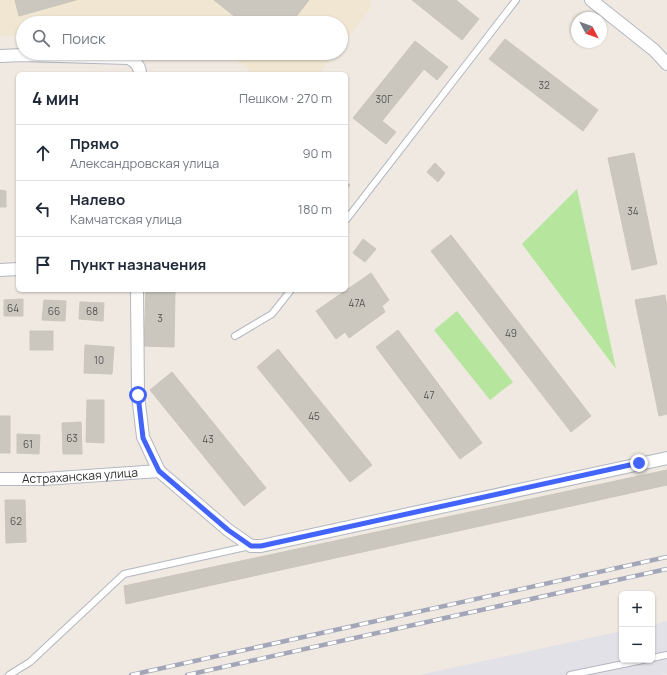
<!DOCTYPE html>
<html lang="ru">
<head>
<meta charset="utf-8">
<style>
	body { margin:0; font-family:Manrope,sans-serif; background:#f2f2f3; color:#1f2937 }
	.controls { position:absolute; right:12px; bottom:12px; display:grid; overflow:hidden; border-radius:6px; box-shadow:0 1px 3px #0004 }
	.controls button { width:36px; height:36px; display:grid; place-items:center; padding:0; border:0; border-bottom:1px solid #e0e1e3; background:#fff; color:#1f2937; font:20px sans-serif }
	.compass { position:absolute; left:571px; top:12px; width:36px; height:36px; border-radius:50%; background:#fff; box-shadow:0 1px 3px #0004; rotate:131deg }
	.stop { position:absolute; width:12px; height:12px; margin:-9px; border:3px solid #4264fb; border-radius:50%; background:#fff }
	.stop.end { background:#4264fb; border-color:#fff; box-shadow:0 1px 4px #0008 }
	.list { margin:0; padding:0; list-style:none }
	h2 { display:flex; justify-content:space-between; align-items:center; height:52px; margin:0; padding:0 16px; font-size:17px }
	h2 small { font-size:13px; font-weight:400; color:#747a83 }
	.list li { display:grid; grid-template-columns:26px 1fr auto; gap:12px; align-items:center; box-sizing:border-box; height:56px; padding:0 16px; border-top:1px solid #e0e1e3 }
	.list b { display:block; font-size:15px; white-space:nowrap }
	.list p { margin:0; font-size:13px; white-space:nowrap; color:#747a83 }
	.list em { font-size:13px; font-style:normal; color:#747a83 }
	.icon { flex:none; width:22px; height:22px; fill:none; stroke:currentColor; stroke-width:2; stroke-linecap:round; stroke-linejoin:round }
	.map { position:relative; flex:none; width:667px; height:675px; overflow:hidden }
	.search { position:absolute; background:#fff; box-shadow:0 1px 3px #0004; left:16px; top:16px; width:332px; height:44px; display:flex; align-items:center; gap:10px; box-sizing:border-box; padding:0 14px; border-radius:22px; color:#747a83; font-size:15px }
	.panel { position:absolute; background:#fff; box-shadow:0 1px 3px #0004; left:16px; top:72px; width:332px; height:220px; border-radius:6px }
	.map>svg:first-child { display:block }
</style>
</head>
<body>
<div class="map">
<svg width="667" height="675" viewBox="0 0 667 675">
	<rect width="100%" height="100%" fill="#efe9e1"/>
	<polygon fill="#e3e1e8" points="667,621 667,674 661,675 419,675 622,631 622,660 652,660 652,625"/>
	<g fill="#f0e6d1">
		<polygon points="0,0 371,0 370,9 341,46 341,23 23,23 23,35 0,36"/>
		<polygon points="227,53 335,53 318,74 254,74"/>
	</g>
	<g fill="#b6e59e">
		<polygon points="577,189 616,369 522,244"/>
		<polygon points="457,311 513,382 490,400 434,330"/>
	</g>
	<g fill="#cbc7bf" stroke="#cbc5ba">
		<polygon points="15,0 76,0 19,16"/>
		<polygon points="214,0 262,0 292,23 243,23"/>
		<polygon points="262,0 309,0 291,23"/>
		<polygon points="412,0 456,0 479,19 462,40"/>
		<polygon points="505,39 598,110 583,131 489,59"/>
		<polygon points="415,41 448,67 437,80 424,69 382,121 396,132 386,144 353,118"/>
		<polygon points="634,153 657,264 632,270 608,158"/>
		<polygon points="435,163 445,173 438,182 427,172"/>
		<polygon points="346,182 350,185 346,190"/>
		<polygon points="0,190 6,191 6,207 0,207"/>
		<polygon points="451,235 591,416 571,432 431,251"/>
		<polygon points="363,239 376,249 365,262 353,253"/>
		<polygon points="371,273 389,300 382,306 385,312 349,338 345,332 336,339 316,311"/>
		<polygon points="146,290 175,290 174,347 144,346"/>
		<polygon points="665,295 667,307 667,414 659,416 635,300"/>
		<polygon points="23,299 23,316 4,316 4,300"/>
		<polygon points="44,300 66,301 65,321 42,320"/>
		<polygon points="80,302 104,303 103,321 79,319"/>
		<polygon points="398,330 482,443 460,459 376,347"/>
		<rect x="30" y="331" width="23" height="19"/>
		<polygon points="85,345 114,347 112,374 84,373"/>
		<polygon points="278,349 372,465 350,482 257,367"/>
		<polygon points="172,372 266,488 244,506 150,390"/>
		<polygon points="87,400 104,400 104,443 86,442"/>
		<rect x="0" y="416" width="10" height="37"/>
		<polygon points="81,422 82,454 63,454 62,423"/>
		<polygon points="17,434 40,435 39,454 17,453"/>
		<polygon points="667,470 667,485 126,604 124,586"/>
		<polygon points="5,500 25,500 26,542 6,543"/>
	</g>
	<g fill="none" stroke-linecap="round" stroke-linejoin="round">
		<defs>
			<g id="lane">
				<polyline points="346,220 516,0"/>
				<polyline points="235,336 272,314 291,290"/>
				<polyline points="652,658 667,655"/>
				<polyline points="9,675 30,662 124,574 250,546"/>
				<polyline points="570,675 643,660"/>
			</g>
			<g id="street">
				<polyline points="591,0 654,50 667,64"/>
				<path d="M 0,56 L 23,55 L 129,58 C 136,62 140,66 140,74"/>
				<polyline points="0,270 18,269"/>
				<polyline points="137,290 138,395 143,437 159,471 228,530 251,546 261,546 667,458"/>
				<path id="s1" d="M 0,479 L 44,479 L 159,471"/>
			</g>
		</defs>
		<use href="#lane" stroke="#b4b7c1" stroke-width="8"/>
		<use href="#street" stroke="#b4b7c1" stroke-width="14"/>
		<use href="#lane" stroke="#fff" stroke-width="6"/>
		<use href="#street" stroke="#fff" stroke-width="12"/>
		<defs>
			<g id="rail">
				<polyline points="131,675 667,557"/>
				<polyline points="187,675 667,569"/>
			</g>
		</defs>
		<use href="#rail" stroke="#a3a6b8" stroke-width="4.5"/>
		<use href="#rail" stroke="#fff" stroke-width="3" stroke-dasharray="9" stroke-linecap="butt"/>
	</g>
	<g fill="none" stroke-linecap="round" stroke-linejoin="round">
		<polyline stroke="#4264fb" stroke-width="5" points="138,395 143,438 159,471 228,530 251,546 261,546 639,463"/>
	</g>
	<g text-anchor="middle" stroke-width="3" stroke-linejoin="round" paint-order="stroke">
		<g font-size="10" fill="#555452">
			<text x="544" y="89">32</text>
			<text x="384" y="103">30Г</text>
			<text x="633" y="215">34</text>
			<text x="357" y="307">47А</text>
			<text x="13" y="312">64</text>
			<text x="54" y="315">66</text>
			<text x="92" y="315">68</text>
			<text x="160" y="322">3</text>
			<text x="511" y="337">49</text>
			<text x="99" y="364">10</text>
			<text x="429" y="399">47</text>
			<text x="314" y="420">45</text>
			<text x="72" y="442">63</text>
			<text x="208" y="443">43</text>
			<text x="28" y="448">61</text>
			<text x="16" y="525">62</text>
		</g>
		<g font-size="12" fill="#2e2e2e" stroke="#fff">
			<text dy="4" stroke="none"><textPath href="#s1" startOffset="80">Астраханская улица</textPath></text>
		</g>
	</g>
</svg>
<div class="controls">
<button>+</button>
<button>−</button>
</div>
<svg class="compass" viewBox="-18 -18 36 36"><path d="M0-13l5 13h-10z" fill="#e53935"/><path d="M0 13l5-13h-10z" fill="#747a83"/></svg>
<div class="stop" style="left:138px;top:395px"></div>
<div class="stop end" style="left:639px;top:463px"></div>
<div class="search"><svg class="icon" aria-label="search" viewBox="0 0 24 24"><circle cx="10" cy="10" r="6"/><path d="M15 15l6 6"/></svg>Поиск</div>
<section class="panel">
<h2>4 мин<small>Пешком · 270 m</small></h2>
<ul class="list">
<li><svg class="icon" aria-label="ahead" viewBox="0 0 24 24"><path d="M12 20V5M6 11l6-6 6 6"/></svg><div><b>Прямо</b><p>Александровская улица</p></div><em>90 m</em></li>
<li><svg class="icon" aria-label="left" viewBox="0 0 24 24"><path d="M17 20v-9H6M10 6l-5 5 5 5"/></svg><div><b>Налево</b><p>Камчатская улица</p></div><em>180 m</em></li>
<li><svg class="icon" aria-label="arrive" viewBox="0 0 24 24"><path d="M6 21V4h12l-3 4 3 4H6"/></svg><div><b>Пункт назначения</b></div></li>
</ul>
</section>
</div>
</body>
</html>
